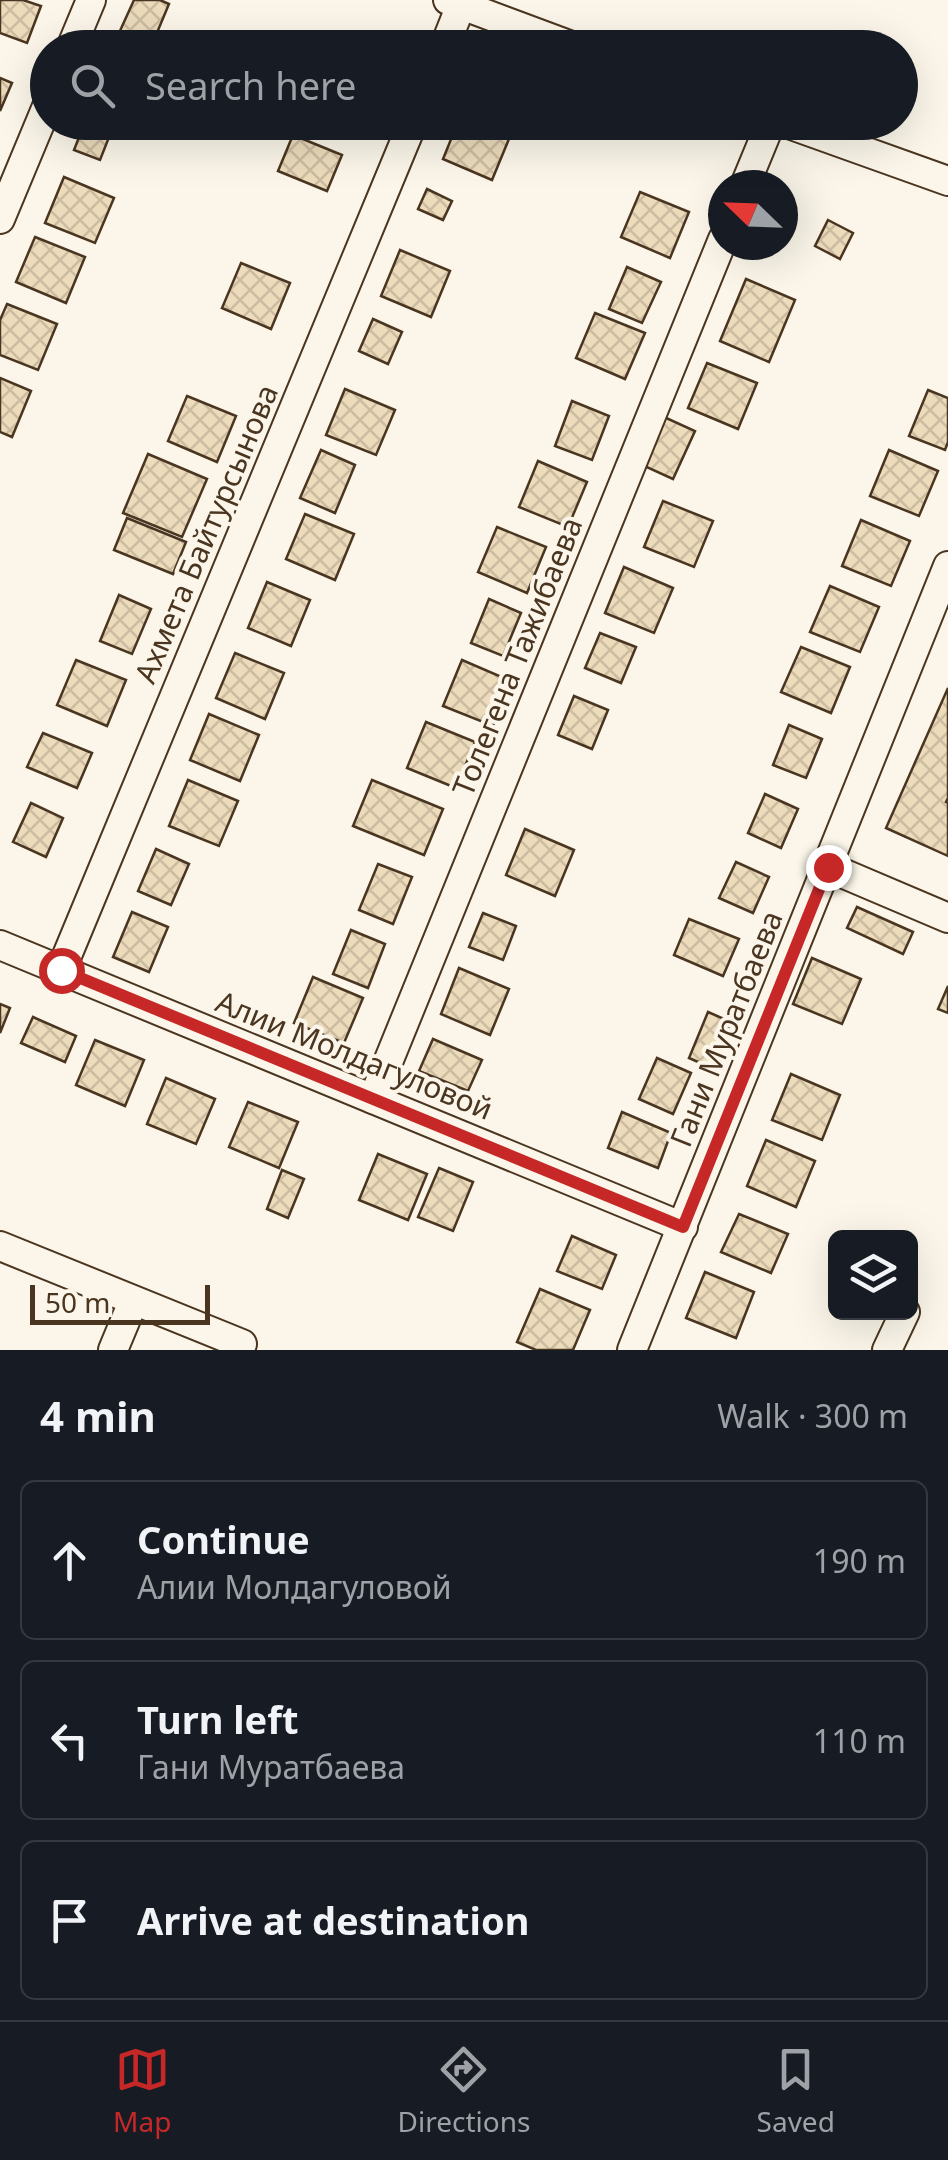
<!DOCTYPE html>
<html lang="en">
<head>
<meta charset="utf-8">
<style>
	body { margin:0; font-family:"Noto Sans",sans-serif; background:#20242c; color:#f1f3f6 }
	.controls { position:absolute; right:30px; bottom:30px; display:grid; overflow:hidden; border-radius:15px; box-shadow:0 10px 40px #0002 }
	.controls button { width:90px; height:90px; display:grid; place-items:center; padding:0; border:0; border-bottom:2px solid #363941; background:#171b24; color:#f1f3f6; font:50px sans-serif }
	.compass { position:absolute; left:708px; top:170px; width:90px; height:90px; border-radius:50%; background:#171b24; box-shadow:0 10px 40px #0002; rotate:293deg }
	.scale { position:absolute; left:30px; bottom:25px; width:180px; box-sizing:border-box; padding-left:10px; border:5px solid #4a3520; border-top:0; font-size:28px; line-height:35px; white-space:nowrap; color:#4a3520; -webkit-text-stroke:8px #fbf6e9; paint-order:stroke }
	.stop { position:absolute; width:30px; height:30px; margin:-22px; border:8px solid #c62828; border-radius:50%; background:#fff }
	.stop.end { background:#c62828; border-color:#fff; box-shadow:0 2px 10px #0008 }
	.list { margin:0; padding:0; list-style:none }
	h2 { display:flex; justify-content:space-between; align-items:center; height:130px; margin:0; padding:0 40px; font-size:42px }
	h2 small { font-size:32px; font-weight:400; color:#9ea1a6 }
	.list li { display:grid; grid-template-columns:65px 1fr auto; gap:30px; align-items:center; box-sizing:border-box; height:160px; margin:0 20px 20px; padding:0 20px; border:2px solid #363941; border-radius:15px }
	.list b { display:block; font-size:38px; white-space:nowrap }
	.list p { margin:0; font-size:32px; white-space:nowrap; color:#9ea1a6 }
	.list em { font-size:32px; font-style:normal; color:#9ea1a6 }
	.icon { flex:none; width:55px; height:55px; fill:none; stroke:currentColor; stroke-width:2; stroke-linecap:round; stroke-linejoin:round }
	.map { position:relative; flex:none; width:948px; height:1350px; overflow:hidden }
	.search { position:absolute; background:#171b24; box-shadow:0 10px 40px #0002; left:30px; right:30px; top:30px; height:110px; display:flex; align-items:center; gap:25px; box-sizing:border-box; padding:0 35px; border-radius:55px; color:#9ea1a6; font-size:38px }
	.sheet { height:670px; background:#171b24 }
	nav { display:flex; justify-content:space-around; align-items:center; box-sizing:border-box; height:140px; border-top:2px solid #363941; background:#171b24; font-size:28px; color:#9ea1a6 }
	nav a { display:grid; justify-items:center; gap:5px }
	nav .on { color:#c62828 }
	.map>svg:first-child { display:block }
</style>
</head>
<body>
<div class="map">
<svg width="948" height="1350" viewBox="0 0 948 1350">
	<defs>
		<pattern id="building-cross-hatch" width="8" height="8" patternUnits="userSpaceOnUse" patternTransform="scale(2.5)"><rect width="8" height="8" fill="#ecdcbc"/><path d="M0 0l8 8M0 8l8-8" fill="none" stroke="#ccbda1"/></pattern>
	</defs>
	<rect width="100%" height="100%" fill="#fbf6e9"/>
	<g fill="url(#building-cross-hatch)" stroke="#4a3520" stroke-width="2.5">
		<polygon points="0,0 23,0 41,6 27,43 0,33"/>
		<polygon points="134,0 160,0 169,4 151,47 119,33"/>
		<polygon points="0,78 12,83 0,111"/>
		<polygon points="85,122 115,122 100,160 74,150"/>
		<polygon points="458,122 482,122 511,134 492,180 443,159"/>
		<polygon points="293,135 342,155 327,191 278,171"/>
		<polygon points="64,177 114,198 95,243 45,223"/>
		<polygon points="427,189 452,201 443,220 418,209"/>
		<polygon points="640,192 689,212 670,258 621,237"/>
		<polygon points="828,220 853,233 840,259 815,246"/>
		<polygon points="35,237 85,257 66,303 16,282"/>
		<polygon points="400,250 450,271 431,317 381,296"/>
		<polygon points="241,263 290,283 271,329 222,308"/>
		<polygon points="627,267 661,282 642,323 609,309"/>
		<polygon points="746,279 795,300 769,362 720,341"/>
		<polygon points="7,304 57,324 38,370 0,355 0,320"/>
		<polygon points="595,313 645,333 625,379 576,358"/>
		<polygon points="373,319 402,332 388,364 359,351"/>
		<polygon points="707,363 757,383 738,429 688,408"/>
		<polygon points="0,378 31,391 12,437 0,432"/>
		<polygon points="345,389 395,410 376,455 326,435"/>
		<polygon points="928,390 948,398 948,442 945,450 909,436"/>
		<polygon points="187,396 236,416 217,462 168,441"/>
		<polygon points="572,401 609,416 592,460 555,446"/>
		<polygon points="664,417 695,431 673,479 642,465"/>
		<polygon points="321,450 355,465 335,513 300,498"/>
		<polygon points="889,450 938,471 919,516 870,496"/>
		<polygon points="148,454 207,479 182,537 123,513"/>
		<polygon points="538,461 587,482 568,527 519,507"/>
		<polygon points="663,501 713,521 694,567 644,547"/>
		<polygon points="305,514 354,534 335,580 286,559"/>
		<polygon points="127,518 186,542 173,574 114,550"/>
		<polygon points="861,520 910,541 891,586 842,566"/>
		<polygon points="497,527 546,547 527,593 478,572"/>
		<polygon points="624,567 673,588 654,633 605,613"/>
		<polygon points="267,582 310,600 291,646 248,628"/>
		<polygon points="830,586 879,607 860,652 810,632"/>
		<polygon points="119,595 151,609 132,654 100,641"/>
		<polygon points="489,599 521,613 503,656 471,643"/>
		<polygon points="600,633 636,647 621,683 585,668"/>
		<polygon points="801,647 850,667 831,713 781,692"/>
		<polygon points="235,653 284,673 265,719 216,698"/>
		<polygon points="76,660 126,680 107,726 57,705"/>
		<polygon points="462,660 511,681 493,726 443,706"/>
		<polygon points="948,688 948,798 946,802 948,803 948,856 886,828"/>
		<polygon points="574,696 608,710 592,749 558,735"/>
		<polygon points="209,714 259,735 240,781 190,760"/>
		<polygon points="426,722 475,742 456,788 407,768"/>
		<polygon points="789,725 822,739 806,778 773,765"/>
		<polygon points="43,733 92,753 77,788 27,767"/>
		<polygon points="188,780 238,801 219,846 169,826"/>
		<polygon points="372,780 443,809 424,855 353,826"/>
		<polygon points="765,794 798,809 781,848 748,833"/>
		<polygon points="31,803 63,818 46,857 13,842"/>
		<polygon points="525,829 574,850 555,896 506,875"/>
		<polygon points="156,849 189,864 171,905 138,891"/>
		<polygon points="736,862 769,877 753,913 719,898"/>
		<polygon points="378,864 412,877 393,924 359,910"/>
		<polygon points="857,907 913,932 903,954 847,928"/>
		<polygon points="132,912 168,927 149,972 113,957"/>
		<polygon points="483,913 516,926 503,960 469,947"/>
		<polygon points="689,919 739,939 723,976 674,955"/>
		<polygon points="351,930 385,944 368,988 333,974"/>
		<polygon points="812,958 861,979 842,1024 793,1004"/>
		<polygon points="459,968 509,989 490,1035 441,1014"/>
		<polygon points="313,977 363,998 344,1043 294,1023"/>
		<polygon points="948,986 948,1013 938,1009"/>
		<polygon points="0,1004 10,1008 0,1033"/>
		<polygon points="708,1012 731,1022 712,1068 689,1058"/>
		<polygon points="33,1017 76,1036 65,1062 21,1043"/>
		<polygon points="433,1039 482,1060 468,1091 419,1071"/>
		<polygon points="95,1040 144,1060 125,1106 76,1085"/>
		<polygon points="657,1058 691,1073 673,1114 639,1099"/>
		<polygon points="791,1074 840,1095 822,1140 772,1120"/>
		<polygon points="166,1078 215,1099 196,1144 147,1124"/>
		<polygon points="248,1102 298,1122 279,1168 229,1147"/>
		<polygon points="622,1112 671,1133 658,1168 608,1148"/>
		<polygon points="766,1140 815,1161 796,1207 747,1186"/>
		<polygon points="378,1154 427,1174 408,1220 359,1200"/>
		<polygon points="439,1168 473,1182 453,1231 418,1217"/>
		<polygon points="282,1170 304,1179 288,1218 267,1209"/>
		<polygon points="739,1214 788,1234 771,1273 721,1252"/>
		<polygon points="572,1236 616,1255 602,1289 557,1271"/>
		<polygon points="705,1272 754,1292 736,1338 686,1318"/>
		<polygon points="540,1289 590,1310 573,1350 536,1350 517,1342"/>
	</g>
	<g fill="none" stroke-linecap="round" stroke-linejoin="round">
		<defs>
			<g id="minor">
				<polyline points="448,0 577,48"/>
				<polyline points="71,48 91,0"/>
				<polyline points="444,48 461,5"/>
				<polyline points="783,122 948,181"/>
				<polyline points="745,185 771,122"/>
				<polyline points="0,219 48,104"/>
				<polyline points="828,867 948,918"/>
				<polyline points="0,945 683,1227"/>
				<polyline points="61,970 413,122"/>
				<polyline points="373,1099 723,239"/>
				<polyline points="0,1246 242,1344"/>
				<polyline points="113,1350 133,1302"/>
				<polyline points="632,1350 948,566"/>
				<polyline points="887,1350 905,1312"/>
			</g>
		</defs>
		<use href="#minor" stroke="#4a3520" stroke-width="32"/>
		<use href="#minor" stroke="#fbf6e9" stroke-width="28"/>
	</g>
	<g fill="none" stroke-linecap="round" stroke-linejoin="round">
		<polyline stroke="#c62828" stroke-width="12" points="61,970 683,1227 828,867"/>
	</g>
	<g text-anchor="middle" stroke-width="8" stroke-linejoin="round" paint-order="stroke">
		<g font-size="30" fill="#4a3520" stroke="#fbf6e9">
			<text transform="translate(207 534) rotate(-67)" y="10">Ахмета Байтурсынова</text>
			<text transform="translate(518 657) rotate(-68)" y="10">Толегена Тажибаева</text>
			<text transform="translate(727 1029) rotate(-68)" y="10">Гани Муратбаева</text>
			<text transform="translate(354 1056) rotate(22)" y="10">Алии Молдагуловой</text>
		</g>
	</g>
</svg>
<div class="controls">
<button><svg class="icon" aria-label="layers" viewBox="0 0 24 24"><path d="M12 4l9 5-9 5-9-5zM3 14l9 5 9-5"/></svg></button>
</div>
<svg class="compass" viewBox="-18 -18 36 36"><path d="M0-13l5 13h-10z" fill="#e53935"/><path d="M0 13l5-13h-10z" fill="#9ea1a6"/></svg>
<div class="scale">50 m</div>
<div class="stop" style="left:61px;top:970px"></div>
<div class="stop end" style="left:828px;top:867px"></div>
<div class="search"><svg class="icon" aria-label="search" viewBox="0 0 24 24"><circle cx="10" cy="10" r="6"/><path d="M15 15l6 6"/></svg>Search here</div>
</div>
<section class="sheet">
<h2>4 min<small>Walk · 300 m</small></h2>
<ul class="list">
<li><svg class="icon" aria-label="ahead" viewBox="0 0 24 24"><path d="M12 20V5M6 11l6-6 6 6"/></svg><div><b>Continue</b><p>Алии Молдагуловой</p></div><em>190 m</em></li>
<li><svg class="icon" aria-label="left" viewBox="0 0 24 24"><path d="M17 20v-9H6M10 6l-5 5 5 5"/></svg><div><b>Turn left</b><p>Гани Муратбаева</p></div><em>110 m</em></li>
<li><svg class="icon" aria-label="arrive" viewBox="0 0 24 24"><path d="M6 21V4h12l-3 4 3 4H6"/></svg><div><b>Arrive at destination</b></div></li>
</ul>
</section>
<nav>
<a class="on"><svg class="icon" aria-label="map" viewBox="0 0 24 24"><path d="M3 6l6-2 6 2 6-2v14l-6 2-6-2-6 2zM9 4v14M15 6v14"/></svg>Map</a>
<a><svg class="icon" aria-label="directions" viewBox="0 0 24 24"><path d="M12 3l9 9-9 9-9-9zM9 14v-3h6M13 9l2 2-2 2"/></svg>Directions</a>
<a><svg class="icon" aria-label="saved" viewBox="0 0 24 24"><path d="M7 4h10v16l-5-4-5 4z"/></svg>Saved</a>
</nav>
</body>
</html>
